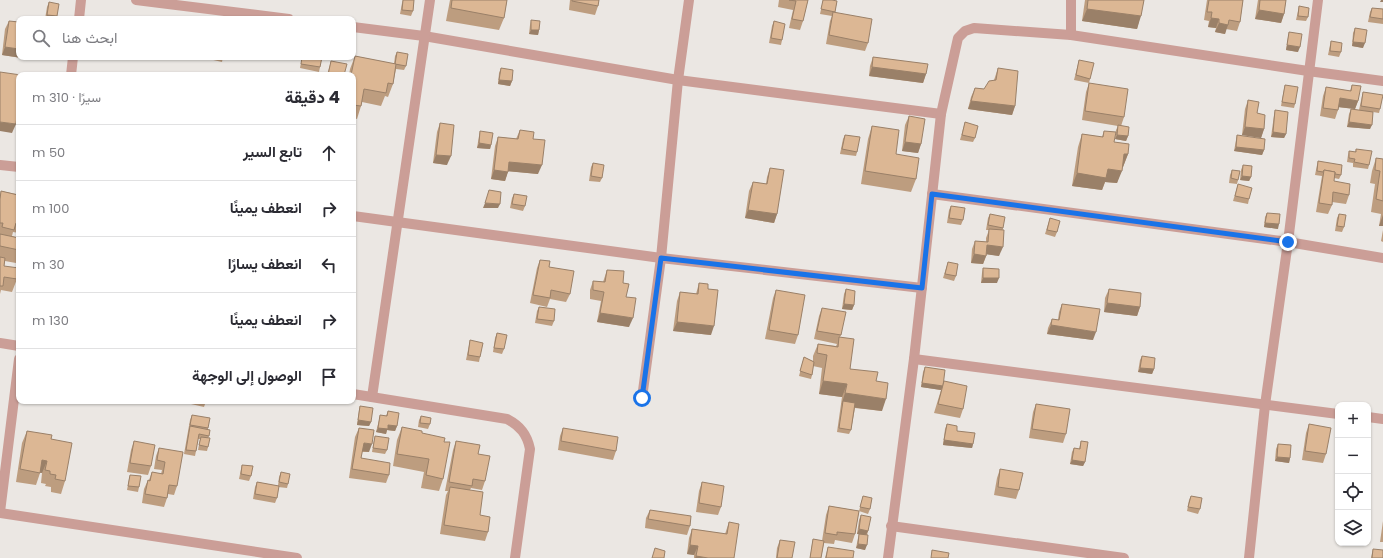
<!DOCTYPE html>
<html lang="ar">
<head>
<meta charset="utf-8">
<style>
	body { margin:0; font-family:Poppins,Vazirmatn,sans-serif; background:#f7f7f7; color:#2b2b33; direction:rtl }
	.controls { position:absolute; right:12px; bottom:12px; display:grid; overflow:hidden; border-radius:8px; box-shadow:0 1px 3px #0004 }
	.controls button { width:36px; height:36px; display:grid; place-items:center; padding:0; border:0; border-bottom:1px solid #e1e1e2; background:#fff; color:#2b2b33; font:20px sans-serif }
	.stop { position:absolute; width:12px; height:12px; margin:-9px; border:3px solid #1a73e8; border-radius:50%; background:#fff }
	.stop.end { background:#1a73e8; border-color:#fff; box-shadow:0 1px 4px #0008 }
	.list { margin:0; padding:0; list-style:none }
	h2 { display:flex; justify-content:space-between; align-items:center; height:52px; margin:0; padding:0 16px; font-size:17px }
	h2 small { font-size:13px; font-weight:400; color:#7c7c81 }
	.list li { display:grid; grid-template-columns:26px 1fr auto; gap:12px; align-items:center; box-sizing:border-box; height:56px; padding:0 16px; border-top:1px solid #e1e1e2 }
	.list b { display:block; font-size:15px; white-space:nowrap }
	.list em { font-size:13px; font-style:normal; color:#7c7c81 }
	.icon { flex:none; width:22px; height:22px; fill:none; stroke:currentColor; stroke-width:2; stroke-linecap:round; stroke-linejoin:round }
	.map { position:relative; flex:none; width:1383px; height:558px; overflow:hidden; direction:ltr }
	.search { position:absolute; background:#fff; box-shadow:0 1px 3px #0004; left:16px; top:16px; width:340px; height:44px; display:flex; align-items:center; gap:10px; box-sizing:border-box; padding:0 14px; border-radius:8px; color:#7c7c81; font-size:15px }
	.panel { position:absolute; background:#fff; box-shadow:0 1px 3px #0004; left:16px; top:72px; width:340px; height:332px; border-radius:8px; direction:rtl }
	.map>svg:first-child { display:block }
</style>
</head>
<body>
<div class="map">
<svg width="1383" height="558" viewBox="0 0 1383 558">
	<rect width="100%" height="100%" fill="#ebe7e3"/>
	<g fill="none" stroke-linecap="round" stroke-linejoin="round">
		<g stroke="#cb9e97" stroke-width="10">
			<polyline points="136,0 289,19"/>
			<polyline points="79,19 81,0"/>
			<polyline points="353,27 424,36 678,80 941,114"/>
			<polyline points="1071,35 1071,0"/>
			<polyline points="71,75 73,57"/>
			<polyline points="0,165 19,167"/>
			<polyline points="932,194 1288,242 1383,258"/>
			<polyline points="353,216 661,258 922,288"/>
			<polyline points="0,343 19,346"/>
			<polyline points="914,359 1338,414"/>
			<path d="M 353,394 L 507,419 C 520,426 527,434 530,449 L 515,558"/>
			<polyline points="372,397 430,0"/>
			<polyline points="642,398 661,258 678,80 689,0"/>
			<polyline points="1368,417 1383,419"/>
			<polyline points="0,512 19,359"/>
			<polyline points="0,513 297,558"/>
			<polyline points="891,526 1124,558"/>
			<polyline points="888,558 914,359 941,114 958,38 965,31 974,28 1071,35 1308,71 1383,81"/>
			<polyline points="1249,558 1265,405 1288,242 1318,0"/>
		</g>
	</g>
	<g fill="#bd9d7f">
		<polygon points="403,0 414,0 413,11 411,16 400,14 402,3"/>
		<polygon points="450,0 507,0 504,18 499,30 446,21"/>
		<polygon points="570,0 599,0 598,6 595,15 569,10"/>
		<polygon points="779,0 808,0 803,21 800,30 789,28 793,10 778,7"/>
		<polygon points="823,0 837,1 835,12 868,43 865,51 826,44 830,21 832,16 820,14"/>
		<polygon points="1085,0 1144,0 1137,29 1082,21"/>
		<polygon points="1207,0 1243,0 1240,22 1237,31 1226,29 1225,34 1215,32 1216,28 1208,27 1209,21 1204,20"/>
		<polygon points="1258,0 1286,0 1284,14 1281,23 1255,19"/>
		<polygon points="49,2 57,16 56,19 45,19 47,7"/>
		<polygon points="1299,6 1308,17 1306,21 1296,20 1298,11"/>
		<polygon points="1372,8 1383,9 1383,24 1368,22 1370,12"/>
		<polygon points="531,20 539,30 538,35 529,34 530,25"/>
		<polygon points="9,21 35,60 2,55 5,29"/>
		<polygon points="774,21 782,40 781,45 769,43 772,26"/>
		<polygon points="1355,28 1363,48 1352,46 1353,33"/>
		<polygon points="1289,32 1298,52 1286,50 1288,37"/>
		<polygon points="1331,41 1341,52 1339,57 1328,55 1330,45"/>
		<polygon points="397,52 406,66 404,70 396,69 393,84 388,97 385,96 381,106 362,102 361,106 357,119 353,118 353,75 349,75 350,69 355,56 394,64 395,56"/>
		<polygon points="210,57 223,57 222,62 209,59"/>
		<polygon points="302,57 322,57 319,72 300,68"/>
		<polygon points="873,57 926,74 923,83 869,76 870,66"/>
		<polygon points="1079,60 1090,79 1089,83 1074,80"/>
		<polygon points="331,61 344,75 327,75"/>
		<polygon points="501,68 512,81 510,86 498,84 499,73"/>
		<polygon points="998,68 1015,106 1012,115 968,109 971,97 975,88 984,89 994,80"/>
		<polygon points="1089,83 1124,117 1121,126 1128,136 1126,141 1115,139 1116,130 1118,126 1082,120 1086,92"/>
		<polygon points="1285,85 1295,104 1294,108 1281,106 1284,89"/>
		<polygon points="1352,85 1358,101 1355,109 1339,107 1335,119 1320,116 1323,96 1326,87 1350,91"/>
		<polygon points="1363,92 1380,109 1379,113 1373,112 1370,129 1347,127 1349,114 1351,109 1359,110 1362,96"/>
		<polygon points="1248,100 1257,113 1264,129 1261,138 1242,135 1245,109"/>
		<polygon points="1275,110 1286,134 1284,138 1271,137 1274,115"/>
		<polygon points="909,116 921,144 918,153 902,151 905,125"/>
		<polygon points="965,122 975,138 973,142 960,140"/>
		<polygon points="440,123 447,165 433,163 437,132"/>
		<polygon points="872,126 916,179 911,192 861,184 868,139"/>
		<polygon points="520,130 533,139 538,174 508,171 505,181 491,179 495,146 498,137 516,139"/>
		<polygon points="480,131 491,145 490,149 477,148 479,136"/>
		<polygon points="1104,131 1114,142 1128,154 1123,167 1122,167 1117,183 1105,182 1102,190 1072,186 1078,147 1082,134 1102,137"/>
		<polygon points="845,135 857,152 856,156 840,154 843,139"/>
		<polygon points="1237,135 1264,150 1262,155 1234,151 1236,140"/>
		<polygon points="1356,149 1369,165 1368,169 1353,167 1353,163 1347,162 1348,155 1349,151 1355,152"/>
		<polygon points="1376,158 1383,159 1383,226 1379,226 1381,214 1371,212 1375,184 1370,183 1372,171"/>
		<polygon points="1318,161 1341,175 1339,179 1334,178 1334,181 1349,195 1346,204 1332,202 1332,205 1328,214 1316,212 1322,176 1315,175 1317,165"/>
		<polygon points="593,163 602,178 600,182 589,181 591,167"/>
		<polygon points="1243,165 1251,177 1249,181 1240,180 1241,170"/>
		<polygon points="770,168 777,214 774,223 745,218 749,191 753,182 766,184 767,177"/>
		<polygon points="1232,170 1238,180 1237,184 1229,183 1230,175"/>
		<polygon points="1238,184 1249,199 1248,204 1233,201"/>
		<polygon points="19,187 19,233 13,232 12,236 19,238 19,255 16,263 5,261 4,266 17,279 12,292 1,290 0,294 0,195 1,191 16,194"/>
		<polygon points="514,194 525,206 523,211 510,208 512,198"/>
		<polygon points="951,206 963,220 961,225 947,223 949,210"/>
		<polygon points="1267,213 1278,229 1264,227 1265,217"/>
		<polygon points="990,214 1003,228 999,256 987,254 983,264 971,263 972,249 975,241 986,242 986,238 989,230 986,230 988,218"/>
		<polygon points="1339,214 1344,227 1342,232 1335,231 1337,218"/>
		<polygon points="1050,218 1057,232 1055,237 1045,234"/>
		<polygon points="1383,230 1383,242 1381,241"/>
		<polygon points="540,260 549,267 570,294 566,302 550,299 547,307 530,303 537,268"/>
		<polygon points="948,262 956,276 954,281 943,278"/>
		<polygon points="983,268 997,283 981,283 982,273"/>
		<polygon points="607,270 623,283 626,297 629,327 597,322 601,301 590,299 590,290 593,281 603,282"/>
		<polygon points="699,283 708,289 711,335 673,331 677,301 680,292 696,294"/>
		<polygon points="846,289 854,305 852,310 842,309 844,294"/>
		<polygon points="1109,289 1140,307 1137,316 1104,312 1105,298"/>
		<polygon points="776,290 798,335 795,344 765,339 773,298"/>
		<polygon points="1062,304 1093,340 1047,334 1048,328 1052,319 1058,320 1059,312"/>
		<polygon points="539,307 554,321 552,326 535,323 537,311"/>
		<polygon points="822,308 841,335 840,337 850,369 876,381 882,411 855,408 851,430 849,434 837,432 842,397 819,394 822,368 813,366 812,375 811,379 799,376 804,357 813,361 813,356 818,344 836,346 837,344 814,339 819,316"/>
		<polygon points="497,333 504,349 502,354 493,352 495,338"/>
		<polygon points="470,340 480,357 479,362 466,360"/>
		<polygon points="1142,356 1154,369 1152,374 1138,372 1140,360"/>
		<polygon points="925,367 943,386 963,409 960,418 934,413 941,390 921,387 923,372"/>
		<polygon points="191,401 206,401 204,407 191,404"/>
		<polygon points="1036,404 1066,434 1063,443 1029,438 1033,412"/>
		<polygon points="360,406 371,422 369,426 357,425 359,410"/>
		<polygon points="388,411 397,426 395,431 387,430 386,434 376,432 379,420 380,415 386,416"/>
		<polygon points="192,415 208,428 208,429 209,436 208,438 208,447 207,451 198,450 200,439 198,439 196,451 195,456 184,454 190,420"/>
		<polygon points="421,416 430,424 428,429 418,427 419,420"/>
		<polygon points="947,424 973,444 972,448 943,445 945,429"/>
		<polygon points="1309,424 1326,454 1323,463 1302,460 1306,433"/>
		<polygon points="402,427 444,442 443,479 439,491 421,488 424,472 393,466 397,440"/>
		<polygon points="359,428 369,452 362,452 361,458 389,475 386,483 349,478 355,437"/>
		<polygon points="563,428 616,451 613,460 558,450 560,436"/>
		<polygon points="27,431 51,439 65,481 61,494 51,492 51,487 45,486 46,484 41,483 42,473 40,473 36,485 16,482 22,443"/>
		<polygon points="375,436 387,450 385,454 372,452 374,440"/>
		<polygon points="134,441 151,466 148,475 127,472 131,450"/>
		<polygon points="456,441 478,454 485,481 482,490 471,488 470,490 480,515 488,532 485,541 440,534 446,495 448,491 445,491 453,450"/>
		<polygon points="1081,441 1085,462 1083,466 1070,464 1072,452 1074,448 1079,449"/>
		<polygon points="1278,444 1290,458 1289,463 1275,461 1276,449"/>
		<polygon points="159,448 177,486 174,495 168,494 167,498 164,507 142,503 144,489 148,480 149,480 152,472 161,474 162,470 154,469 156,456"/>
		<polygon points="242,465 251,476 249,481 239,479 241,469"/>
		<polygon points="1000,469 1019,490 1016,499 994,495 997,478"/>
		<polygon points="281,472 288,484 287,488 278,487 277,498 275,503 253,499 255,487 257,482 278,486 279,477"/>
		<polygon points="130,475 139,487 138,492 127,490 129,479"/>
		<polygon points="702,482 721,507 718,515 696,512 699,491"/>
		<polygon points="863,496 870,509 868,514 859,511 855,534 852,543 835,540 834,544 824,543 821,558 810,558 812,544 813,539 822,541 826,515 829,506 859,511"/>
		<polygon points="1191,496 1200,509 1198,514 1187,511 1189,500"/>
		<polygon points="650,510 690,526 687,535 645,528 646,518"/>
		<polygon points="861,515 868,531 867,535 865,550 856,548 858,538 859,534 857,534 859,520"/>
		<polygon points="1383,521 1383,542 1380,542"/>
		<polygon points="729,522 734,558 694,558 694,555 687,554 689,538 692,529 725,534"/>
		<polygon points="780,540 792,558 776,558 777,548"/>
		<polygon points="828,547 853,558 825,558"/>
		<polygon points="1373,549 1383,558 1371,558 1372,553"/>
	</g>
	<g fill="#9a8068">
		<polygon points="1381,0 1383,0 1383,2 1380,2"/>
		<polygon points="1087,9 1141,16 1137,29 1082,21"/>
		<polygon points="1259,10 1284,14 1281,23 1255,19"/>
		<polygon points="47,15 57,16 56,19 45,19"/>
		<polygon points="1211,18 1219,19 1216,28 1208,27"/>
		<polygon points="1219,23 1228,25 1225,34 1215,32"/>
		<polygon points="531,30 539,30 538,35 529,34"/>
		<polygon points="1353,42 1365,43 1363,48 1352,46"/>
		<polygon points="1287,45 1300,47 1298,52 1286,50"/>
		<polygon points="5,47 19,49 19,57 36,57 35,60 2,55"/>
		<polygon points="872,67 926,74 923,83 869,76"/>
		<polygon points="499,80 512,81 510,86 498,84"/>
		<polygon points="1340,98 1358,101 1355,109 1337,107"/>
		<polygon points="971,101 1015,106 1012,115 968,109"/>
		<polygon points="0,122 16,124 12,133 0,131"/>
		<polygon points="1349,122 1372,125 1370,129 1347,127"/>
		<polygon points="1245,127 1264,129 1261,138 1242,135"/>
		<polygon points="1273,132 1286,134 1284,138 1271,137"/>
		<polygon points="1117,135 1128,136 1126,141 1115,139"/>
		<polygon points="905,142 921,144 918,153 902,151"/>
		<polygon points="479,143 491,145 490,149 477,148"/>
		<polygon points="1236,147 1264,150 1262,155 1234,151"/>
		<polygon points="1124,154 1128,154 1123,167 1120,166"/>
		<polygon points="436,155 451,156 447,165 433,163"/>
		<polygon points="509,162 542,165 538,174 506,171"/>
		<polygon points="1108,169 1122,171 1117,183 1105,182 1102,190 1072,186 1077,173"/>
		<polygon points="494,170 508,172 505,181 491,179"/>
		<polygon points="1242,176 1251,177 1249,181 1240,180"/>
		<polygon points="485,203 500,204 498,208 483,208"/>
		<polygon points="748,210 777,214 774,223 745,218"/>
		<polygon points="1383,215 1383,226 1379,226"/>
		<polygon points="1265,223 1279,224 1278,229 1264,227"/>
		<polygon points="987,245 1003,247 999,256 984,254"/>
		<polygon points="974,254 986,256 983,264 971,263"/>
		<polygon points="983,278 999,278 997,283 981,283"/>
		<polygon points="1107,303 1140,307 1137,316 1104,312"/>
		<polygon points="844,304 854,305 852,310 842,309"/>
		<polygon points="600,313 633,318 629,327 597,322"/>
		<polygon points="677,322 714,326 711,335 673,331"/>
		<polygon points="1051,325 1096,332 1093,340 1047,334"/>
		<polygon points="1140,368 1154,369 1152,374 1138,372"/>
		<polygon points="823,381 847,384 842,397 819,394"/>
		<polygon points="922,383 943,386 941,390 921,387"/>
		<polygon points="845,393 886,399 882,411 842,406 843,401 841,406"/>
		<polygon points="358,420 371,422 369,426 357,425"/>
		<polygon points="388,425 397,426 395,431 387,430 386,434 376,432 378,428"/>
		<polygon points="944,440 973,444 972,448 943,445"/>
		<polygon points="364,443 372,444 369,452 361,451"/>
		<polygon points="1277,457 1290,458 1289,463 1275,461"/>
		<polygon points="42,460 47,461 42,473 38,472"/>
		<polygon points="1072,460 1085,462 1083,466 1070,464"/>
		<polygon points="859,529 868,531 866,535 857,534"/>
		<polygon points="858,544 867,545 865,550 856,548"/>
		<polygon points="690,545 698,546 694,555 687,554"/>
		<polygon points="696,556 708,558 695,558"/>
	</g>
	<g fill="#dcb794" stroke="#9a8068">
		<polygon points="403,0 414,0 413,11 402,10"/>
		<polygon points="452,0 507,0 504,18 451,8"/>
		<polygon points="572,0 599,0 598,6 572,1"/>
		<polygon points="789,0 808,0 803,21 792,19 796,1"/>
		<polygon points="823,0 832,0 837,1 835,12 821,9"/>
		<polygon points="1088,0 1144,0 1141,16 1087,9"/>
		<polygon points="1209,0 1243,0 1240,22 1229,20 1228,25 1219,23 1219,19 1211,18 1212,12 1207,12"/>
		<polygon points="1260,0 1286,0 1284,14 1259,10"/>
		<polygon points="49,2 59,4 57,16 47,15"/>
		<polygon points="1299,6 1309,8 1308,17 1298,16"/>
		<polygon points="1372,8 1383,9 1383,19 1370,17"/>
		<polygon points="833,12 872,19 868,43 829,35"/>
		<polygon points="531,20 540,21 539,30 531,30"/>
		<polygon points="9,21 19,22 19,49 5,47"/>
		<polygon points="774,21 785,24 782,40 771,38"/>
		<polygon points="1355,28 1367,30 1365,43 1353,42"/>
		<polygon points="1289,32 1302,34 1300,47 1287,45"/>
		<polygon points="1331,41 1342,43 1341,52 1330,51"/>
		<polygon points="397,52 408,54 406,66 395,64"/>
		<polygon points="355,56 396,64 393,84 388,83 386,93 364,89 361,106 353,105 353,75 351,75"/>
		<polygon points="302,57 322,57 320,67 301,64"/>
		<polygon points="873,57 928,64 926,74 872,67"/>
		<polygon points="1079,60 1094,63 1090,79 1076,75"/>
		<polygon points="331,61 347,64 344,75 328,75"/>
		<polygon points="501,68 513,70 512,81 499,80"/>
		<polygon points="998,68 1018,71 1015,106 971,101 975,88 984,89 989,81 996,80"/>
		<polygon points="0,72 21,75 19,75 19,100 16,124 0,122"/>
		<polygon points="1089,83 1128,89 1124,117 1085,111"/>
		<polygon points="1285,85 1298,87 1295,104 1282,102"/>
		<polygon points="1352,85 1361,86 1358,101 1340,98 1338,110 1323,108 1326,87 1351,91"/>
		<polygon points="1363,92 1383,95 1380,109 1361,106"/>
		<polygon points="1248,100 1259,102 1257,113 1265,115 1264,129 1245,127"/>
		<polygon points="1351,109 1373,112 1372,125 1349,122"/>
		<polygon points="1275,110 1288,112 1286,134 1273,132"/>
		<polygon points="909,116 925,119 921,144 905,142"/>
		<polygon points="965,122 978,126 975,138 962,135"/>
		<polygon points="440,123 454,125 451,156 436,155"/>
		<polygon points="1118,125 1129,127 1128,136 1117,135"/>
		<polygon points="872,126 899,130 896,154 919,158 916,179 865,171"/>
		<polygon points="520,130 534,132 533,139 545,140 542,165 509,162 508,172 494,170 498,137 518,139"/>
		<polygon points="480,131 493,133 491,145 479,143"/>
		<polygon points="1104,131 1116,132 1114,142 1129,144 1128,154 1124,154 1122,171 1108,169 1106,178 1077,173 1082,134 1103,137"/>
		<polygon points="845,135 860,137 857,152 842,149"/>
		<polygon points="1237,135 1265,139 1264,150 1236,147"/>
		<polygon points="1356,149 1372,151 1369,165 1354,162 1355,159 1349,158 1349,151 1356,152"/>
		<polygon points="1376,158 1383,159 1383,201 1376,199 1380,171 1375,170"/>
		<polygon points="1318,161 1342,165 1341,175 1335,174 1335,172 1324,170 1323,172 1317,171"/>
		<polygon points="593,163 604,165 602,178 591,176"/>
		<polygon points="1243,165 1252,166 1251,177 1242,176"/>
		<polygon points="770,168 784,170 777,214 748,210 753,182 767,184"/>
		<polygon points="1232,170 1240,171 1238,180 1231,178"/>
		<polygon points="1324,170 1335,172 1334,181 1350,184 1349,195 1333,192 1332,205 1319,203"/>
		<polygon points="1238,184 1252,188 1249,199 1235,196"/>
		<polygon points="19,188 19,224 16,223 14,230 2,227 3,223 0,223 0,199 1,191 18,195"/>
		<polygon points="489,190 501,192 500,204 485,203"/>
		<polygon points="514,194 527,196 525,206 512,204"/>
		<polygon points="951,206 965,208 963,220 949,218"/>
		<polygon points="1267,213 1280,214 1279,224 1265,223"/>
		<polygon points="990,214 1005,217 1003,228 988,225"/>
		<polygon points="1339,214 1346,215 1344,227 1337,226"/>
		<polygon points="1050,218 1060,221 1057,232 1047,230"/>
		<polygon points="989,229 1004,230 1003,247 987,245 986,256 974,254 975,241 988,242"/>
		<polygon points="0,234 19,238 19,250 0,246"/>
		<polygon points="0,257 5,258 4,266 19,268 17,279 4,277 3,286 0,286"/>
		<polygon points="540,260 550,261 549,267 574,271 570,294 551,290 550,298 533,295"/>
		<polygon points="948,262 958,264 956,276 945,274"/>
		<polygon points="983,268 999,269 999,278 983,278"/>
		<polygon points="607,270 624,271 623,283 629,284 626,297 636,298 633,318 600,313 604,292 593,290 593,281 605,282"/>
		<polygon points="699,283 708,284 708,289 718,290 714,326 677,322 680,292 698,294"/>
		<polygon points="846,289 855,291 854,305 844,304"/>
		<polygon points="1109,289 1141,293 1140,307 1107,303"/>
		<polygon points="776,290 805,295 798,335 769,330"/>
		<polygon points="1062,304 1100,309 1096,332 1051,325 1052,319 1059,320"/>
		<polygon points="539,307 555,309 554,321 537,319"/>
		<polygon points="822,308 846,312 841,335 817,331"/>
		<polygon points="497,333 507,335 504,349 494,348"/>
		<polygon points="839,337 854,339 850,369 878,372 876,381 888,383 886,399 845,393 847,384 823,381 827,355 817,353 818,344 838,347"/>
		<polygon points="470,340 483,343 480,357 468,355"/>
		<polygon points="1142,356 1155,358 1154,369 1140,368"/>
		<polygon points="804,357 814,362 812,375 800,371"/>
		<polygon points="925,367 945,370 943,386 922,383"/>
		<polygon points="944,381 967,386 963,409 938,404"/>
		<polygon points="198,401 206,401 205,402"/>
		<polygon points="843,401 855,403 851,430 839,428"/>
		<polygon points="1036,404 1070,409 1066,434 1032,429"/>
		<polygon points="360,406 373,408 371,422 358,420"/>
		<polygon points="388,411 399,413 397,426 388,425 388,429 378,428 380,415 387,416"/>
		<polygon points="192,415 210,418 208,428 190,425"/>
		<polygon points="421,416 431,418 430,424 420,423"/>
		<polygon points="947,424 957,426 957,431 975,433 973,444 944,440"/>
		<polygon points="1309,424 1331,428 1326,454 1305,451"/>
		<polygon points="190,426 210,430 209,436 199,434 196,451 186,450"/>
		<polygon points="402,427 422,431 422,433 445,438 444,442 450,442 443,479 426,475 429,459 397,454"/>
		<polygon points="359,428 374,430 372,444 364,443 361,458 390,463 389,475 352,469"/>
		<polygon points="563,428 618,437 616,451 561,441"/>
		<polygon points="27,431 52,435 51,439 72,443 65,481 55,479 56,475 50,474 50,471 45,470 47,461 42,460 40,473 20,469"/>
		<polygon points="375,436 389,438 387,450 373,448"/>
		<polygon points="201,437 210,438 208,447 199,445"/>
		<polygon points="134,441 155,445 151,466 130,463"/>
		<polygon points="456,441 480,445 478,454 490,456 485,481 473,479 472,486 449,482"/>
		<polygon points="1081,441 1088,442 1085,462 1072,460 1074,448 1080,449"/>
		<polygon points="1278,444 1291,445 1290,458 1277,457"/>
		<polygon points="159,448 183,452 177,486 169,485 167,498 145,494 148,480 150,481 152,472 163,474 165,462 157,460"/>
		<polygon points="242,465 253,466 251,476 241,474"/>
		<polygon points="1000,469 1023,473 1019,490 998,487"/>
		<polygon points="281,472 290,474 288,484 279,482"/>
		<polygon points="130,475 141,476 139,487 128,486"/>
		<polygon points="257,482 279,486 277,498 255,494"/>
		<polygon points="702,482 724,486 721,507 699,503"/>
		<polygon points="450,487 483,492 480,515 490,517 488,532 444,525"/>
		<polygon points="863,496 872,498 870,509 860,507"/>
		<polygon points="1191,496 1202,498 1200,509 1188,507"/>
		<polygon points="829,506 859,511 855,534 837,532 837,535 825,533"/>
		<polygon points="650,510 691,516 690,526 648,519"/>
		<polygon points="861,515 871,517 868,531 859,529"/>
		<polygon points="729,522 739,524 734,558 708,558 696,556 698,546 690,545 692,529 727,534"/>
		<polygon points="859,534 868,535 867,545 858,544"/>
		<polygon points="813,539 824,541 821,558 810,558"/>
		<polygon points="780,540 795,542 792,558 777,558"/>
		<polygon points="828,547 854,551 853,558 826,558"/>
		<polygon points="655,548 665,551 664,558 652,558"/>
		<polygon points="1373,549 1383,550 1383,558 1372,558"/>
		<polygon points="932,550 949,553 948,558 931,558"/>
	</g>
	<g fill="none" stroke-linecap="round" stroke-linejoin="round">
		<polyline stroke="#1a73e8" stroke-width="5" points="642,398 661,258 922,288 932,194 1288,242"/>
	</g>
</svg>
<div class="controls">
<button>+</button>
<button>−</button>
<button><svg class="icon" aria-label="locate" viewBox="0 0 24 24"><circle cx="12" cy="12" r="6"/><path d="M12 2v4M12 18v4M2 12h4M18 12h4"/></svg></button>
<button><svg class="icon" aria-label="layers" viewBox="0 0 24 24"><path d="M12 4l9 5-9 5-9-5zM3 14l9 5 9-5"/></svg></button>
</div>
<div class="stop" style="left:642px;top:398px"></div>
<div class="stop end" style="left:1288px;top:242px"></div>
<div class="search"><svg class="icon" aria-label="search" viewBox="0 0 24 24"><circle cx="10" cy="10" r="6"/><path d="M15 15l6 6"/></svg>ابحث هنا</div>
<section class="panel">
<h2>4 دقيقة<small>سيرًا · 310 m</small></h2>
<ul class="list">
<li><svg class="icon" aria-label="ahead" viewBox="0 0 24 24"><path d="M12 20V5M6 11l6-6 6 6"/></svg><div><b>تابع السير</b></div><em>50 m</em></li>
<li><svg class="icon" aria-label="right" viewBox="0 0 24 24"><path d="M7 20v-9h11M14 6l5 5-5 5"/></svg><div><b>انعطف يمينًا</b></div><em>100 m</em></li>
<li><svg class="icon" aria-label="left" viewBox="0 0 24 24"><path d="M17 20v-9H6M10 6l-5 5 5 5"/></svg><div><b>انعطف يسارًا</b></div><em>30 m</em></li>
<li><svg class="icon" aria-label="right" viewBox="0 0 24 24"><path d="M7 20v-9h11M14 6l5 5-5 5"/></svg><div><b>انعطف يمينًا</b></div><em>130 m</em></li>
<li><svg class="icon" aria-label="arrive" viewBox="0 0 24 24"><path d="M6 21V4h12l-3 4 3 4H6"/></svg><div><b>الوصول إلى الوجهة</b></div></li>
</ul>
</section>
</div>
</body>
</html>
